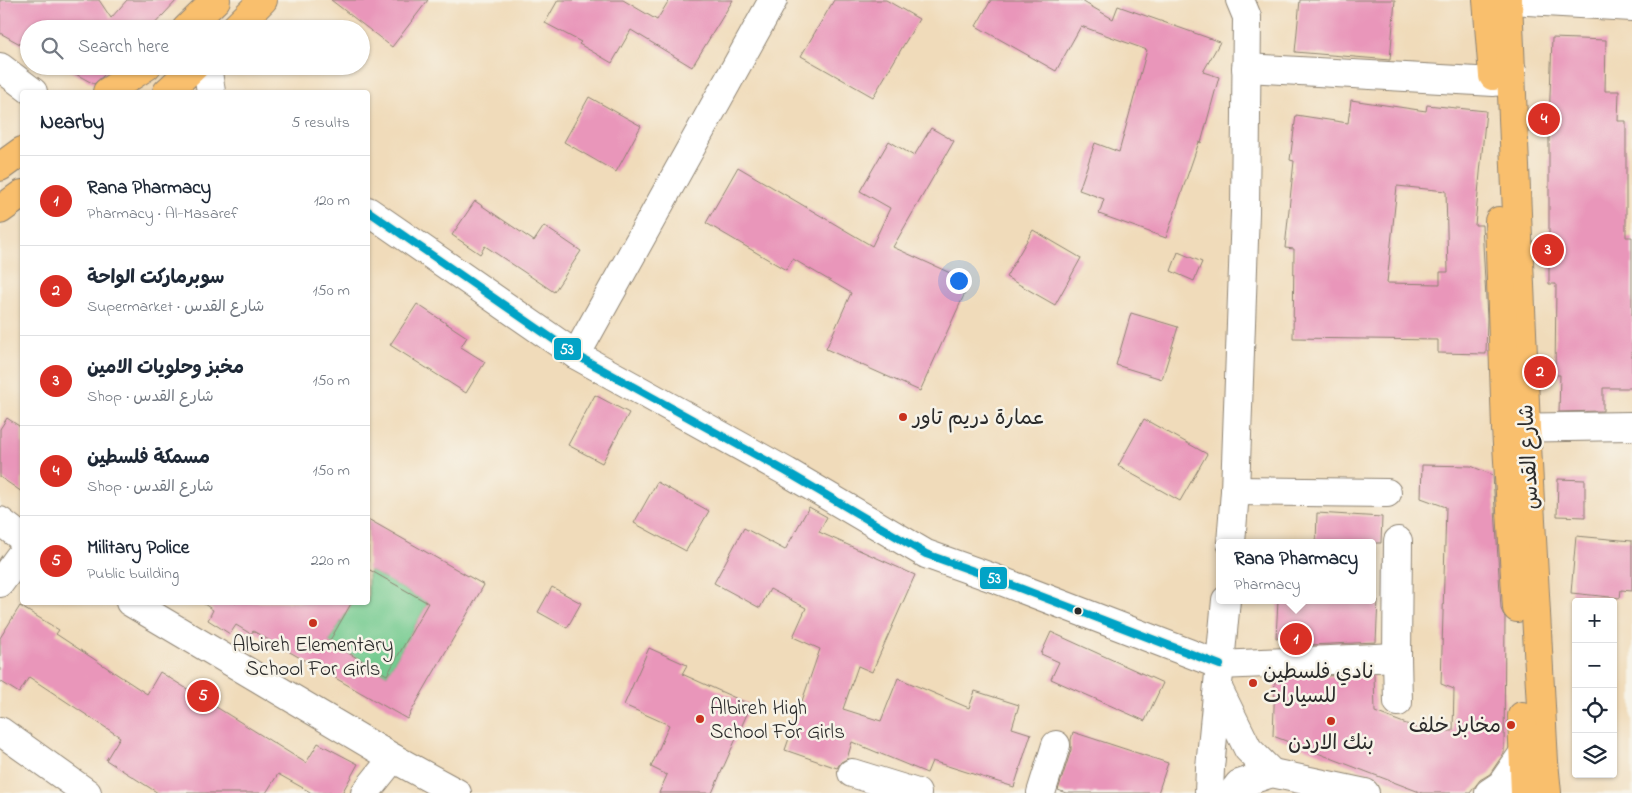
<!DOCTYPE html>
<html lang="en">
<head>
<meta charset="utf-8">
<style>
	body { margin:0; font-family:"Indie Flower","Playpen Sans Arabic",sans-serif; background:#f6f6f7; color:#1f2937 }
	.controls { position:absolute; right:15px; bottom:15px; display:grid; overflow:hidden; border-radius:5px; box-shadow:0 1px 4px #0004 }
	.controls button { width:45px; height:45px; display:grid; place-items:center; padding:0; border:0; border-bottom:1px solid #e0e1e3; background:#fff; color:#1f2937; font:25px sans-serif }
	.you { position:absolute; left:958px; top:280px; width:18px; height:18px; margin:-12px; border:4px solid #fff; border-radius:50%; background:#1a73e8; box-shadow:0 0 0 8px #1a73e833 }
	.badge { display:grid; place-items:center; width:32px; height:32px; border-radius:50%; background:#d93025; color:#fff; font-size:16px; font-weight:700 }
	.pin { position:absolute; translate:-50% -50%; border:2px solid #fff; box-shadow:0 1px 5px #0006 }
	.popup { position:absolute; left:1216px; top:539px; width:160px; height:65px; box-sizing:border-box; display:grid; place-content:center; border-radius:5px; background:#fff; filter:drop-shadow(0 1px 4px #0005); font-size:16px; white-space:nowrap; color:#747a83 }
	.popup b { font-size:19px; color:#1f2937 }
	.popup::after { content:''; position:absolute; left:50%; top:100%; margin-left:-10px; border:10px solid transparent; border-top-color:#fff }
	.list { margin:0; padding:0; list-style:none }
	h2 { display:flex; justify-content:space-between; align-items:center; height:65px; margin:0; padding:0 20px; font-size:21px }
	h2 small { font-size:16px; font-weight:400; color:#747a83 }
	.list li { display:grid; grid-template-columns:32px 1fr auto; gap:15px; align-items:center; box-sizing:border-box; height:90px; padding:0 20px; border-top:1px solid #e0e1e3 }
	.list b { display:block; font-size:19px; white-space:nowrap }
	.list p { margin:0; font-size:16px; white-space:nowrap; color:#747a83 }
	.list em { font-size:16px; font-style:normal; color:#747a83 }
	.icon { flex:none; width:28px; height:28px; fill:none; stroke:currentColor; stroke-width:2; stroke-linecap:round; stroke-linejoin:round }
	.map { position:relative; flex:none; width:1632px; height:793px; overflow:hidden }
	.search { position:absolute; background:#fff; box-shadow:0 1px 4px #0004; left:20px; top:20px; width:350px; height:55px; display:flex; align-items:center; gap:12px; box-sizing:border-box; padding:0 18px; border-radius:28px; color:#747a83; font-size:19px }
	.panel { position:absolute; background:#fff; box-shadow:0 1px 4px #0004; left:20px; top:90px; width:350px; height:515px; border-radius:5px }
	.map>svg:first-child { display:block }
</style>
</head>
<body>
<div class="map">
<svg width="1632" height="793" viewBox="0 0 1632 793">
	<rect width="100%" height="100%" fill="#f7f3e8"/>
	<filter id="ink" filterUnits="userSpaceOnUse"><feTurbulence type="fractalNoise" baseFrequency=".02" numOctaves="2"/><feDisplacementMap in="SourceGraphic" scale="10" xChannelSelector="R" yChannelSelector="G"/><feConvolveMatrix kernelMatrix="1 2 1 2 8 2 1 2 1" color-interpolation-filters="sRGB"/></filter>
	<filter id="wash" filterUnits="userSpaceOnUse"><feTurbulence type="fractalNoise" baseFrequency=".0096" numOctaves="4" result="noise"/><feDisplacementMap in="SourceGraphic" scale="20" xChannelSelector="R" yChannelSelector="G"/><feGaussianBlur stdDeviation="1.12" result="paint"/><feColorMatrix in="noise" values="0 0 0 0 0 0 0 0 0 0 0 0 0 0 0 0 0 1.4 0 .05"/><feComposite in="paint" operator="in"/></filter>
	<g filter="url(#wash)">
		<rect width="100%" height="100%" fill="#f0dbba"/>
		<polygon fill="#73ca8f" stroke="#4f7a5d" points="370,570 428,603 387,675 329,642 352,603 368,602 368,575"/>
		<g id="blocks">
			<g fill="#e996ba" fill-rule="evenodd">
				<polygon points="0,0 99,0 111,18 127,0 177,0 150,29 29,29 29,49 0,33"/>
				<polygon points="331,0 428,0 392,47"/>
				<polygon points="558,0 623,0 657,20 669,0 733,0 692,67 631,30 612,63 579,44 581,42 545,23"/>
				<polygon points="834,0 886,0 919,19 873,97 801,56"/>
				<polygon points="991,0 1080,0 1113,19 1118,6 1220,42 1203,72 1219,77 1201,143 1199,142 1166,238 1099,214 1104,199 1079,190 1095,143 1119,152 1147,50 1081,26 1056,71 976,26"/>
				<polygon points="1300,0 1395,0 1390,60 1295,52"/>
				<polygon points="1552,38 1606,40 1605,91 1619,91 1618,121 1626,121 1626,237 1632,237 1632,388 1603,388 1603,411 1559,412 1560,375 1555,375 1556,284 1549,284 1549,124"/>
				<polygon points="61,66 114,66 94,84"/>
				<polygon points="589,97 641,126 616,172 564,142"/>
				<path d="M 1351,100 L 1426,111 L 1427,105 L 1486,111 L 1475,225 L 1482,225 L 1487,318 L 1486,354 L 1438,353 L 1438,340 L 1293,338 L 1294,249 L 1285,248 L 1294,161 L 1290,160 L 1296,115 L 1348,123 ZM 1397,186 L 1446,191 L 1448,272 L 1440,272 L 1440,284 L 1387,283 Z"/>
				<polygon points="931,128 954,141 893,247 970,282 920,391 826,349 851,293 793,259 786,270 706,223 738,167 872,246 890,208 860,191 889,141 914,156"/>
				<polygon points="475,201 534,241 544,226 581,251 554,292 485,246 480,254 452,235"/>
				<polygon points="1033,230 1081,258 1055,305 1006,277"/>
				<polygon points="1178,252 1202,262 1194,281 1171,271"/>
				<polygon points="417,304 467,337 461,347 485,362 466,393 390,345"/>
				<polygon points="1131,313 1178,327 1162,379 1116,365"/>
				<polygon points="595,395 629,413 602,463 568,445"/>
				<polygon points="7,418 22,428 22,492 0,477 0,429"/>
				<polygon points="1144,419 1207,454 1180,501 1118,466"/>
				<polygon points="1422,465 1471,466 1493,475 1501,609 1505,618 1504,753 1490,774 1480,780 1470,793 1422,793 1273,736 1275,678 1374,674 1375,712 1422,730 1453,731 1454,689 1441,684 1446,507 1421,498"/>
				<polygon points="1558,479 1585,480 1585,517 1557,516"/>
				<polygon points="657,482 709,511 686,551 634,523"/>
				<polygon points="809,507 827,517 819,532 915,575 872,672 858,666 843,709 881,721 898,678 969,708 975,691 1019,705 1012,728 1031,734 1014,787 932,761 927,773 852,742 847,759 841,762 837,768 785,750 820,649 793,637 806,608 770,589 760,608 714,583 744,528 785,550"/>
				<polygon points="1317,513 1382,517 1381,543 1316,543"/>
				<polygon points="368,519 484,585 407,719 253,631 251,634 236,625 230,634 208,620 213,610 201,602 352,602 329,642 387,675 428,603 368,569"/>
				<polygon points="1576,536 1632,541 1632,591 1621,590 1620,598 1571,593"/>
				<polygon points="552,587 581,603 567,628 538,612"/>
				<polygon points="1278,600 1378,600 1376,642 1286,646 1289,639 1276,638"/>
				<polygon points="20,606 59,630 56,634 147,694 160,672 306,763 318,743 358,764 342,793 312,793 278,774 266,793 158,793 106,760 120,737 29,677 19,693 0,681 0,638"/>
				<polygon points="1051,632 1163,683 1145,721 1051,679 1059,662 1041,654"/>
				<polygon points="649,648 687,665 682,674 751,705 712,793 659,793 667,775 651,767 669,725 624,705"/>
				<polygon points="1073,732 1168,763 1158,793 1066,793 1058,790 1071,750 1071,740"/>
			</g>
		</g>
	</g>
	<g filter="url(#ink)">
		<use href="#blocks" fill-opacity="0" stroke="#8e8372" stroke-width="1"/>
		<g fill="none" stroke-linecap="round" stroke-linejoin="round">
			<defs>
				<g id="minor">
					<polyline points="1510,0 1632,7"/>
					<polyline points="207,66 211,92"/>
					<polyline points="0,67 33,92"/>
					<polyline points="1246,68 1494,82 1512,70"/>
					<polyline points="368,211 576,355 787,472 926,554 996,579 1220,665 1397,657"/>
					<polyline points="576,355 773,0"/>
					<polyline points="1506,428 1632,426"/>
					<polyline points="1235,491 1387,493"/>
					<polyline points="0,521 22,538"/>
					<polyline points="1398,541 1397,657 1398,702"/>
					<polyline points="1231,543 1235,491 1245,212 1247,17 1240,0"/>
					<polyline points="0,583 22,553"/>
					<polyline points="130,602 393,758 457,793"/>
					<polyline points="1218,688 1248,749 1272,773"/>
					<polyline points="0,731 87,793"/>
					<polyline points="852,773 917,793"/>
					<polyline points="365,793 393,758"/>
					<polyline points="1041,793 1056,745"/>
					<polyline points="1209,793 1210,768 1226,600"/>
					<polyline points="1232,793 1239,784 1272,773 1365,793"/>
					<polyline points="1489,793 1501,785 1524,752"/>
				</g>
				<g id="major">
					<polyline points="1487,0 1493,76"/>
					<polyline points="1508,0 1526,427 1544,762 1547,793"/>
					<polyline points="186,29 216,0"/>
					<polyline points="234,29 263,0"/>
					<polyline points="107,92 147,66"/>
					<polyline points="167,92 195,66"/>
					<polyline points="0,167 22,151"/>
					<polyline points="0,210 22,194"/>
					<polyline points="1499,221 1506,428 1517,608"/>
					<polyline points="1522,716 1525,793"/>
				</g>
			</defs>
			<use href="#minor" stroke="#8e8372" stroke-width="30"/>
			<use href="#major" stroke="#8e8372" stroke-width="30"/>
			<use href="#minor" stroke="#fff" stroke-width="28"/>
			<use href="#major" stroke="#f9bf6d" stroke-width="28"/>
			<defs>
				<polyline id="bus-1" points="368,211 576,355 787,472 926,554 996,579 1220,665"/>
			</defs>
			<use href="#bus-1" stroke="#f7f3e8" stroke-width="11"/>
			<use href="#bus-1" stroke="#02a3c6" stroke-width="8"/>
		</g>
	</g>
	<g fill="#c8321e" stroke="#f7f3e8" stroke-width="2">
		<circle cx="903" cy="417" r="5"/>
		<circle cx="313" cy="623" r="5"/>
		<circle cx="1253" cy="683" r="5"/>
		<circle cx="700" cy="719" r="5"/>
		<circle cx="1331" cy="721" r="5"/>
		<circle cx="1511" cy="725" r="5"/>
	</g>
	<circle fill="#2b2b2b" stroke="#f7f3e8" stroke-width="2" cx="1078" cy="611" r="4.5"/>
	<g text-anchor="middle" stroke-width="5" stroke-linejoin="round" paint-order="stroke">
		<g font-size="21" fill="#2b2b2b" stroke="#f7f3e8" text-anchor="start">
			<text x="913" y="424">عمارة دريم تاور</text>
			<text x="313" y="651" text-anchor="middle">Albireh Elementary<tspan x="313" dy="24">School For Girls</tspan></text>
			<text x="1263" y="678">نادي فلسطين<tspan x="1263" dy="24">للسيارات</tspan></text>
			<text x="710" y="714">Albireh High<tspan x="710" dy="24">School For Girls</tspan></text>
			<text x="1501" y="732" text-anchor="end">مخابز خلف</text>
			<text x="1331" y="749" text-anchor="middle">بنك الاردن</text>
		</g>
		<g font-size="21" fill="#2b2b2b" stroke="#f7f3e8">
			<text transform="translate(1528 457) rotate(-93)" y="7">شارع القدس</text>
		</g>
	</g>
	<g stroke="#f7f3e8" stroke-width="2">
		<rect x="553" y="337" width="29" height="24" rx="5" fill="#02a3c6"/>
		<rect x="979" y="566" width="29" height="24" rx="5" fill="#02a3c6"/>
	</g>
	<g font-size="14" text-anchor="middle" font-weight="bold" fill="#fff">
		<text x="567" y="354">53</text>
		<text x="994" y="583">53</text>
	</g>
</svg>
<div class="controls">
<button>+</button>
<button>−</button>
<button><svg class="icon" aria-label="locate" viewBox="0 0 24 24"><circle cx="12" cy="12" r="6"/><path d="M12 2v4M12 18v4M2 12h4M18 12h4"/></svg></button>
<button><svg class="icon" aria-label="layers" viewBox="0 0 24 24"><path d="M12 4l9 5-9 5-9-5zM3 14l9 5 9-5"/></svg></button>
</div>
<div class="you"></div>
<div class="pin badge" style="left:1296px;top:639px">1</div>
<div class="popup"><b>Rana Pharmacy</b>Pharmacy</div>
<div class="pin badge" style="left:1540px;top:372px">2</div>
<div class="pin badge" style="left:1548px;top:250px">3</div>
<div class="pin badge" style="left:1544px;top:119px">4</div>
<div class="pin badge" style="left:203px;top:696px">5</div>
<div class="search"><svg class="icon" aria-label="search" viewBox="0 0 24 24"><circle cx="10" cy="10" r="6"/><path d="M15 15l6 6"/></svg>Search here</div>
<section class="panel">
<h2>Nearby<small>5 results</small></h2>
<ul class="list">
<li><span class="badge">1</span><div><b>Rana Pharmacy</b><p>Pharmacy · Al-Masaref</p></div><em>120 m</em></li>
<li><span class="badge">2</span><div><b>سوبرماركت الواحة</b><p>Supermarket · شارع القدس</p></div><em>150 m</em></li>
<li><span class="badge">3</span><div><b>مخبز وحلويات الامين</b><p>Shop · شارع القدس</p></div><em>150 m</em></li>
<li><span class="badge">4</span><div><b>مسمكة فلسطين</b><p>Shop · شارع القدس</p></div><em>150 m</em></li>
<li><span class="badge">5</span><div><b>Military Police</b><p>Public building</p></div><em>220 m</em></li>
</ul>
</section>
</div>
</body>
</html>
